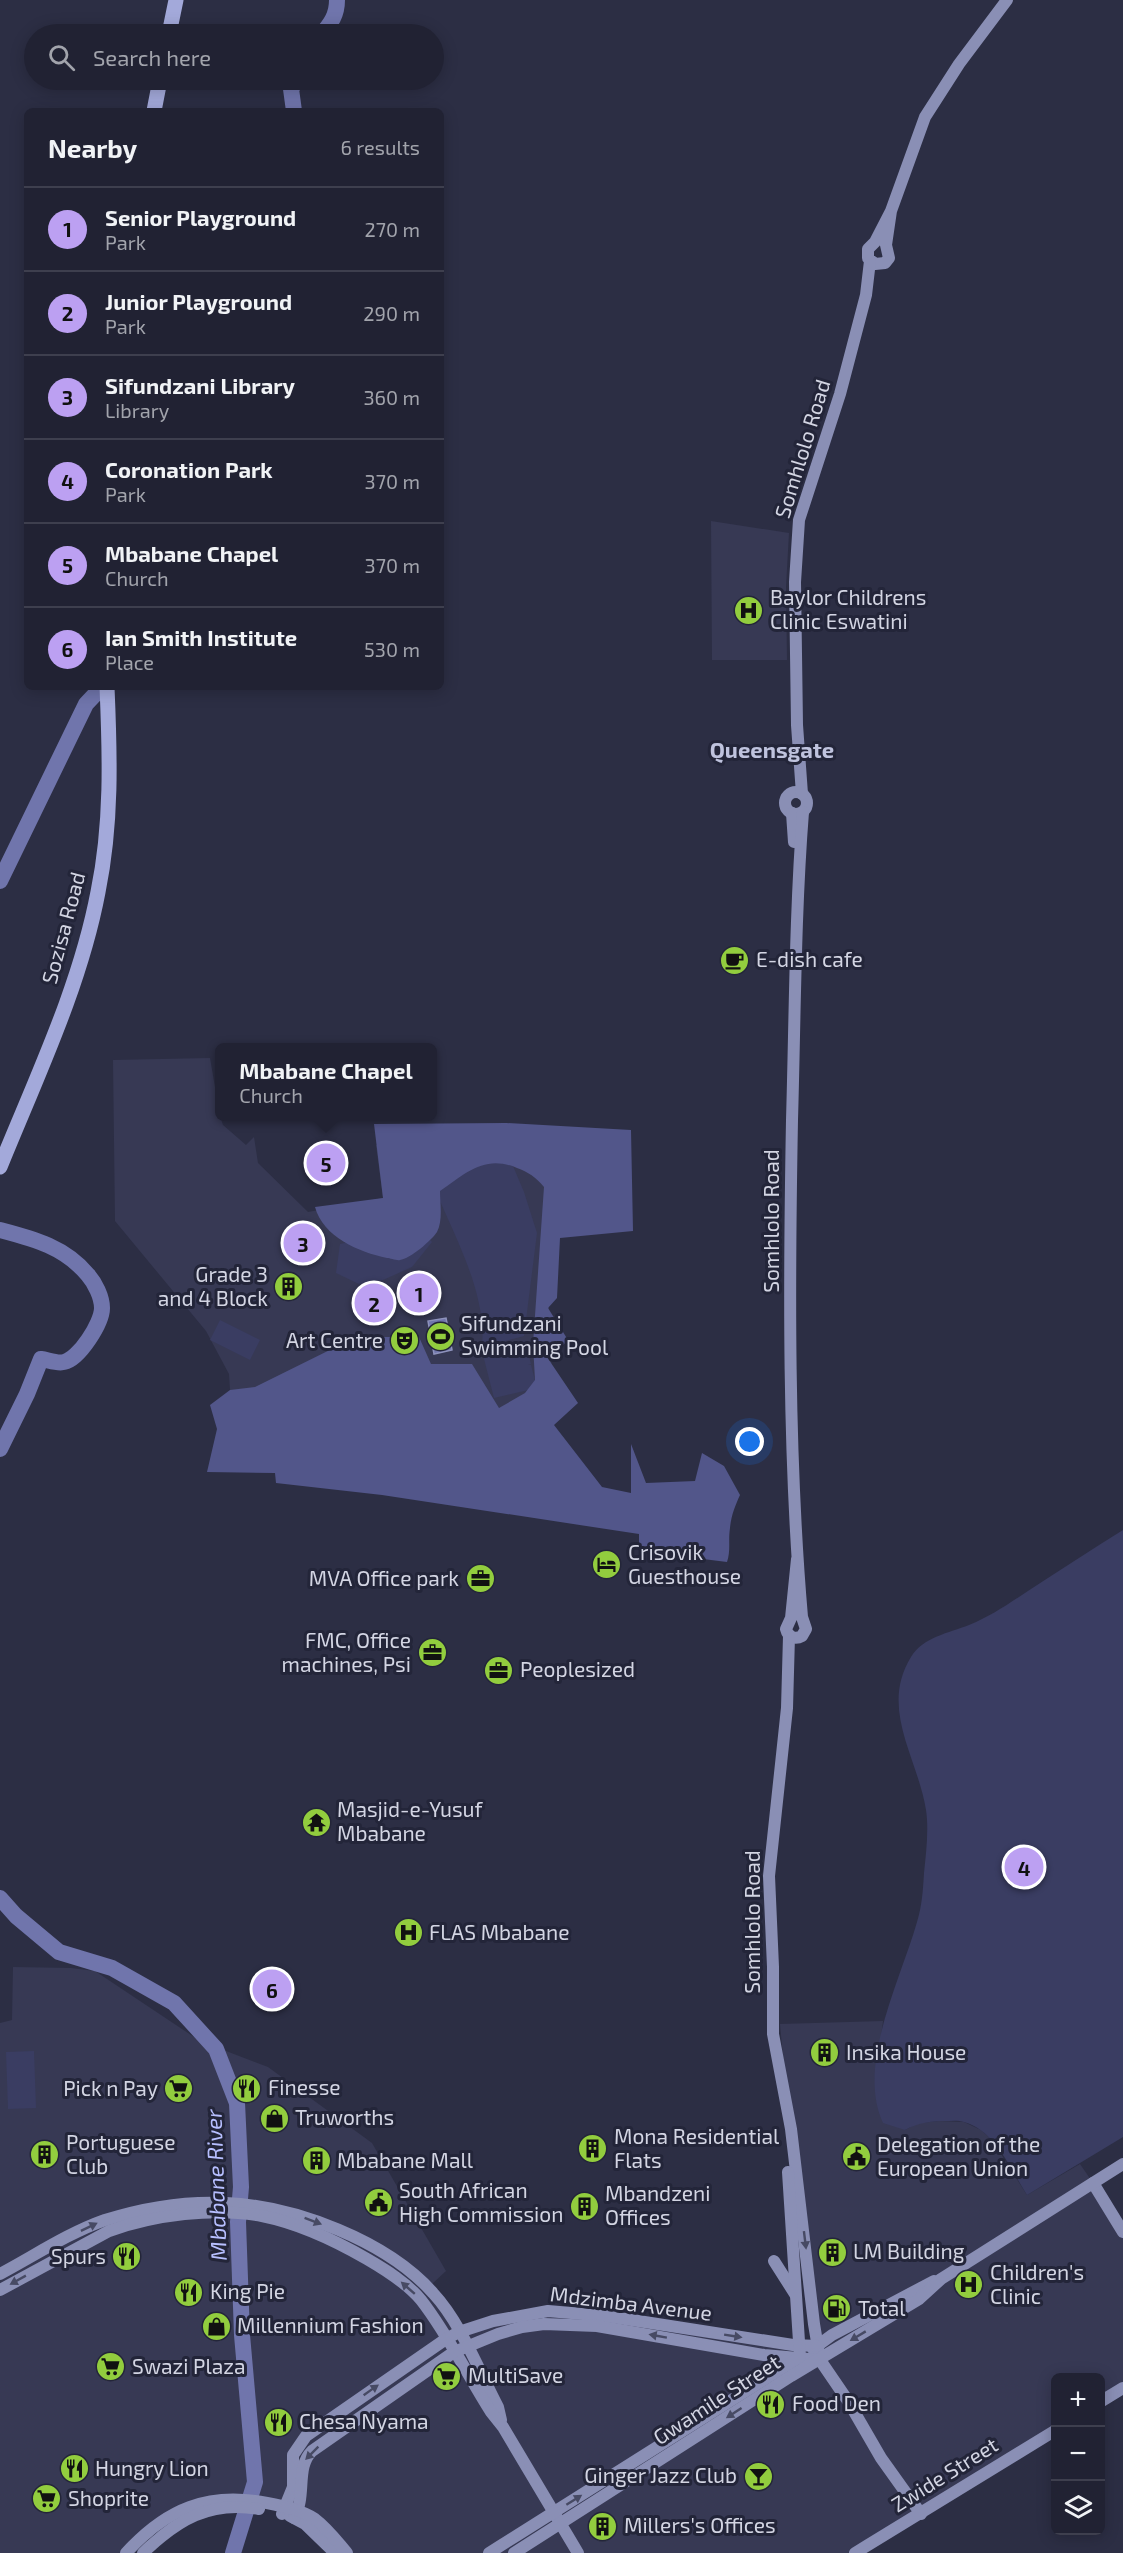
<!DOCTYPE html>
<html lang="en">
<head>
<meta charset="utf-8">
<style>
	body { margin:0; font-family:"Exo 2",sans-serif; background:#292a3b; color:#f1f3f6 }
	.controls { position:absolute; right:18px; bottom:18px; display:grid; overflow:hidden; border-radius:9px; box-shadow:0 3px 15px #0003 }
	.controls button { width:54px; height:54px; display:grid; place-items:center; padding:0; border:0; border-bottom:2px solid #3e3f4e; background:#212233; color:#f1f3f6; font:30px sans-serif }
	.you { position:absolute; left:750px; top:1442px; width:21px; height:21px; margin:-15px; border:4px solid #fff; border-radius:50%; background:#1a73e8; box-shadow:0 0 0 9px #1a73e833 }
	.badge { display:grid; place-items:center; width:39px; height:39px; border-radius:50%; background:#bca0f2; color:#111; font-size:20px; font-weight:700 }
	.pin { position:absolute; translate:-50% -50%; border:3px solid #fff; box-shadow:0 2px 6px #0006 }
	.popup { position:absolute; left:215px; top:1043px; width:222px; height:78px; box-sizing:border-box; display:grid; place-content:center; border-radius:9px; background:#212233; filter:drop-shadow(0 2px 4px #0005); font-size:20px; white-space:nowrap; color:#a2a4ac }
	.popup b { font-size:22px; color:#f1f3f6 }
	.popup::after { content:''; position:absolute; left:50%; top:100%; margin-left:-12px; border:12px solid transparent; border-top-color:#212233 }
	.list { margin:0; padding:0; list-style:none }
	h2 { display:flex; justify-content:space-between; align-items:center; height:78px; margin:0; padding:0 24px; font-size:26px }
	h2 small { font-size:20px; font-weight:400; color:#a2a4ac }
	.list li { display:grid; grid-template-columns:39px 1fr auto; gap:18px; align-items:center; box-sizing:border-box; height:84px; padding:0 24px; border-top:2px solid #3e3f4e }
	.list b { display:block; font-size:22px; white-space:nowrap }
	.list p { margin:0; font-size:20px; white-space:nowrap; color:#a2a4ac }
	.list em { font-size:20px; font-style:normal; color:#a2a4ac }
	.icon { flex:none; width:33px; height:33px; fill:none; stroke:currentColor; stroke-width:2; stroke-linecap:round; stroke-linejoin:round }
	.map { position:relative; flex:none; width:1123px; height:2553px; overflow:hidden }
	.search { position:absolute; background:#212233; box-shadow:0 3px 15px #0003; left:24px; top:24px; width:420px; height:66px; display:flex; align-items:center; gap:15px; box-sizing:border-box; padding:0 21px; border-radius:33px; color:#a2a4ac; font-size:22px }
	.panel { position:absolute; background:#212233; box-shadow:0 3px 15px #0003; left:24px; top:108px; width:420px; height:582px; border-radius:9px }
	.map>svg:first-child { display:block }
</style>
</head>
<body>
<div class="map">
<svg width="1123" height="2553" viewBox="0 0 1123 2553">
	<rect width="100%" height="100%" fill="#2c2e44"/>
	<g fill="#373954">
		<polygon points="711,521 789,533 786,587 787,660 712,660"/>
		<polygon points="210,1058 220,1116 223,1125 246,1145 254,1137 258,1163 308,1212 383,1198 376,1145 542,1136 553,1403 499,1408 230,1390 229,1374 206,1331 115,1221 113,1060"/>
		<polygon points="13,1967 71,1968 95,1971 200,2041 268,2067 372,2143 446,2271 432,2284 459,2332 548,2311 812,2343 804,2292 780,2024 883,2021 875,2089 905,2130 918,2123 939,2121 964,2122 981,2130 992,2140 1027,2195 1080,2164 1093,2183 1123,2232 1123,2393 1101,2407 1100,2378 1056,2378 1055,2434 855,2553 344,2553 275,2505 189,2507 126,2553 0,2553 0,2023 12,2020"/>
	</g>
	<g fill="#3a3d62">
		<path d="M 492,1159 L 513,1166 L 524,1192 L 537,1233 L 524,1336 L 482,1347 C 487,1293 455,1238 435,1189 Z"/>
		<polygon points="422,1231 432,1242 412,1267 383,1280 359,1284 336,1273 340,1244 373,1237"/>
		<polygon points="425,1283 431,1288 414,1307 405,1298"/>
		<polygon points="384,1297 395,1305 360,1310 354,1306 356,1301"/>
		<polygon points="220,1320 260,1340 250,1360 210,1340"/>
		<polygon points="525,1341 531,1364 528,1365 531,1365 537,1388 494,1398 482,1351"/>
		<path d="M 1123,1530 L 1123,2137 L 1027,2195 C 1011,2170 995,2130 964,2122 C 958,2120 951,2121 945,2121 C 930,2121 918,2123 905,2130 L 883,2123 C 856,2065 901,1979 917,1922 C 922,1906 923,1890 924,1873 C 926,1853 929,1830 926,1810 C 918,1758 879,1709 911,1657 C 923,1637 949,1633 969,1625 C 992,1616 1011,1602 1031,1589 C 1062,1569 1092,1549 1123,1530 Z"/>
		<polygon points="34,2051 36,2108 8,2109 6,2052"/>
	</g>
	<path fill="#52568a" d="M 506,1123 L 631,1130 L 633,1231 L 560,1238 L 557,1298 L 548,1308 L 568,1340 L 549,1360 L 578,1403 L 554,1425 L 602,1487 L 631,1493 L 631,1444 L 646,1483 L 695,1481 L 702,1453 L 724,1466 L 740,1495 C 735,1506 731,1516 730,1528 C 728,1541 731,1550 727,1562 L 639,1551 L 639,1534 L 382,1495 L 276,1483 L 275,1473 L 207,1472 L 217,1429 L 210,1405 L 230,1390 L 255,1387 L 356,1337 L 419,1337 L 431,1364 L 472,1364 L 499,1408 L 525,1393 L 535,1380 L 533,1344 L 544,1187 C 536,1177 528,1172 517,1168 C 485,1154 466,1173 440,1191 C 440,1204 443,1220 437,1232 C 432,1240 410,1259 400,1260 C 397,1261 390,1258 387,1258 C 359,1252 323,1237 315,1207 L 383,1198 L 374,1124 Z"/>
	<polygon fill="#7075ac" stroke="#8e92bc" stroke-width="1.5" points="446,1318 452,1350 434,1354 428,1321"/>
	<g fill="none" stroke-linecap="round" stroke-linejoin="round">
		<g stroke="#7075ac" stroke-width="16">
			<path d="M 322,34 C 331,23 337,15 337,0"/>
			<polyline points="294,111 291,89 297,80"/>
			<polyline points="0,881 86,704 102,687"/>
			<path d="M 0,1230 C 34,1239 65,1247 88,1275 C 95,1283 102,1297 102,1308 C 102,1323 79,1359 64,1362 C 58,1364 48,1360 41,1359 L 27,1394 L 0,1449"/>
			<polyline points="0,1898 16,1916 59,1952 112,1968 174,2003 216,2049 237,2103 241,2187 238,2222 242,2335 255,2482 233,2553"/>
		</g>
		<g stroke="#8a8fb5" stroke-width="12">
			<polyline points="891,211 875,242 868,249 868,258 875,264 885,263 889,258 886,245 891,211 925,117 959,64 1007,0"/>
			<circle cx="796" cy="803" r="11"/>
			<polyline points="802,794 797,725 795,582 799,520 840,394 866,295 870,261"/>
			<polyline points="792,813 794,842"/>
			<path d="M 797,1559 L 791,1618 L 786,1629 C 788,1637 795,1640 802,1636 L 806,1629 L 802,1617 C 788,1454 789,1284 792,1120 C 795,1017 795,914 803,812"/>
			<polyline points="789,1636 787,1708 769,1876 773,1967 773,2034 791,2129 814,2324 820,2360 848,2401 881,2458 921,2514"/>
			<polyline points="1093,2183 1123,2232"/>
			<polyline points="774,2261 795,2294"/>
			<path d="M 0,2274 C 34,2256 68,2233 105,2220 C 143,2208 186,2201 226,2203 C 295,2206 387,2241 433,2293 C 461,2323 479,2371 498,2407 L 501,2420"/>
			<path d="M 0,2290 L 109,2231 C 154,2215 214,2207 262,2216 C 297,2223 336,2241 367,2259 C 386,2270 407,2283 421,2300 C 447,2333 468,2376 491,2412 L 503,2427 L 578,2553"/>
			<polyline points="813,2349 832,2335 934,2281"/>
			<polyline points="1100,2402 1123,2388"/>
			<polyline points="282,2514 293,2487 293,2455 306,2436 446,2339 459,2332 493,2321 548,2311 606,2316 793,2345 818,2346"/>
			<polyline points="290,2516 305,2524 335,2553"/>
			<path d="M 294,2518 C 307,2495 295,2468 312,2451 L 454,2352 L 498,2334 L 522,2327 L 544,2324 L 597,2326 L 764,2355 L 820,2360"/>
			<path d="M 126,2553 C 166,2509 208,2491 267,2503 C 282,2506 302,2510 315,2519 C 327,2528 338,2542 347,2553"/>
			<path d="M 143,2553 C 177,2520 210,2500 259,2509"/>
			<polyline points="489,2553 800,2357 788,2172"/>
			<polyline points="514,2553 791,2376 919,2299 941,2279 1123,2164"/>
			<polyline points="855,2553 1056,2430"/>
		</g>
		<g stroke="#a3a9da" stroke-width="15">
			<polyline points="169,34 176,0"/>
			<polyline points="154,111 160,80"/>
			<path d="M 0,1167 C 36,1078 80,987 98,892 C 112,824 110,756 107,687"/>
		</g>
	</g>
	<defs><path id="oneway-solid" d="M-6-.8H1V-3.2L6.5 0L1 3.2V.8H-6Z" transform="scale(1.5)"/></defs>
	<g fill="#474a64">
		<use href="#oneway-solid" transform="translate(313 2221) rotate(21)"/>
		<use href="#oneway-solid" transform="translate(89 2227) rotate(-26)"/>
		<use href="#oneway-solid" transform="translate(805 2240) rotate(83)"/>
		<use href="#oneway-solid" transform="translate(18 2280) rotate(151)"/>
		<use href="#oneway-solid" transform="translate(408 2288) rotate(-139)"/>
		<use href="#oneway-solid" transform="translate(658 2336) rotate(-170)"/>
		<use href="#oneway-solid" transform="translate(733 2336) rotate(9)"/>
		<use href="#oneway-solid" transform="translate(858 2336) rotate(149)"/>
		<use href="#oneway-solid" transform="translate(371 2390) rotate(-35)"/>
		<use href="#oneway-solid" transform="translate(734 2413) rotate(147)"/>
		<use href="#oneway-solid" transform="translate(312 2453) rotate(135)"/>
		<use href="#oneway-solid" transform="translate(574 2500) rotate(-32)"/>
	</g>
	<defs>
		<symbol id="hospital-disc" viewBox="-11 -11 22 22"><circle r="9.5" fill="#92cd3e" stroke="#232539"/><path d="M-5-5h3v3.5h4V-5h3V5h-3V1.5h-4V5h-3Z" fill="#111"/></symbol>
		<symbol id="cafe-disc" viewBox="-11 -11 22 22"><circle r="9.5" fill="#92cd3e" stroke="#232539"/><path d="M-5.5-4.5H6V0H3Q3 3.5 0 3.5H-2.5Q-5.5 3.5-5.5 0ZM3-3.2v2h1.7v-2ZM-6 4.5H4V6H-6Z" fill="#111"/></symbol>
		<symbol id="building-disc" viewBox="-11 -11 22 22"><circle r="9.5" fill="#92cd3e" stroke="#232539"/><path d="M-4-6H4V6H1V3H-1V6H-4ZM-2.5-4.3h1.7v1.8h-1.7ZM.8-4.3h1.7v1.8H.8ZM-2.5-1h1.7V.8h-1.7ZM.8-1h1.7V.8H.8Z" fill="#111"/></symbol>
		<symbol id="stadium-disc" viewBox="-11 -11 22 22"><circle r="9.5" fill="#92cd3e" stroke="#232539"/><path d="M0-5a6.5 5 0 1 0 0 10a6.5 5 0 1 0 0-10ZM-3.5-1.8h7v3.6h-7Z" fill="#111"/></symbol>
		<symbol id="theatre-disc" viewBox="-11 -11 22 22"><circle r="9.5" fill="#92cd3e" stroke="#232539"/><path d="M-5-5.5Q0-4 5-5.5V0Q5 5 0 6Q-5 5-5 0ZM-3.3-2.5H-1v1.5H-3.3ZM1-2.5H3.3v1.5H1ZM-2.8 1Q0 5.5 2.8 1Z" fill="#111"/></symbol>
		<symbol id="hotel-disc" viewBox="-11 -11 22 22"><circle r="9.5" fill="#92cd3e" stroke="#232539"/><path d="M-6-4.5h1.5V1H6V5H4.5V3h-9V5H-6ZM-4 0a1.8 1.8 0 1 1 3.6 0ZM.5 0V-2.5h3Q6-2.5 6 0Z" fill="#111"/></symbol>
		<symbol id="office-disc" viewBox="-11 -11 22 22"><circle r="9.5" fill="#92cd3e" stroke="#232539"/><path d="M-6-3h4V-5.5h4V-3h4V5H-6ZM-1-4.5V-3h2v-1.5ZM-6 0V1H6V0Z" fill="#111"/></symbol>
		<symbol id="temple-disc" viewBox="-11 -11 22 22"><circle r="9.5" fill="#92cd3e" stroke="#232539"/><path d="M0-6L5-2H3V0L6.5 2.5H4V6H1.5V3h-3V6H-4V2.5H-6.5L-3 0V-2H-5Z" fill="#111"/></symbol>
		<symbol id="restaurant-disc" viewBox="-11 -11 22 22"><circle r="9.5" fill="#92cd3e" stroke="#232539"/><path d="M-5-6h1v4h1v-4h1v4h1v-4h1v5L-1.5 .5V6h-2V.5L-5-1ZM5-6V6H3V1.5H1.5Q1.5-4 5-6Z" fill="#111"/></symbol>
		<symbol id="supermarket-disc" viewBox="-11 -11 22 22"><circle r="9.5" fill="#92cd3e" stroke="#232539"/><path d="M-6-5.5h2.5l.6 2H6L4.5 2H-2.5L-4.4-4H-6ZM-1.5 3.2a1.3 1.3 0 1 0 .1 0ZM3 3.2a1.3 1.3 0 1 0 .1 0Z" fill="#111"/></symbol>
		<symbol id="shop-disc" viewBox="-11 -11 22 22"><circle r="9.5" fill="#92cd3e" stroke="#232539"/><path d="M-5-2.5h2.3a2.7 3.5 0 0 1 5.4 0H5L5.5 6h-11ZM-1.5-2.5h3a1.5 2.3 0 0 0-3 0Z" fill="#111"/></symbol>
		<symbol id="civic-disc" viewBox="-11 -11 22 22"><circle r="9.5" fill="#92cd3e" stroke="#232539"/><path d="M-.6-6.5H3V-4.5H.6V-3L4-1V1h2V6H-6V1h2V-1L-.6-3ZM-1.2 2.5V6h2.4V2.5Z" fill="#111"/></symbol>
		<symbol id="fuel-disc" viewBox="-11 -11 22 22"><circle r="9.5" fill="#92cd3e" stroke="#232539"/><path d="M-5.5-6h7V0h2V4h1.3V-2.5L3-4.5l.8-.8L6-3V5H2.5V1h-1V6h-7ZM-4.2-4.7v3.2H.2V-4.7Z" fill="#111"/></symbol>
		<symbol id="bar-disc" viewBox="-11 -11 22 22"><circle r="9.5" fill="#92cd3e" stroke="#232539"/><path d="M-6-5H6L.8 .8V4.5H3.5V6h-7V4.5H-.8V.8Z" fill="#111"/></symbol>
	</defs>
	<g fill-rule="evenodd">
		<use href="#hospital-disc" x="732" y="594" width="33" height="33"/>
		<use href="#cafe-disc" x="718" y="944" width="33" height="33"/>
		<use href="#building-disc" x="272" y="1270" width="33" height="33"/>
		<use href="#stadium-disc" x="424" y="1320" width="33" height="33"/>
		<use href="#theatre-disc" x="388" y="1324" width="33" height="33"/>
		<use href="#hotel-disc" x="590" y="1548" width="33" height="33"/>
		<use href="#office-disc" x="464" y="1562" width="33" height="33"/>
		<use href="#office-disc" x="416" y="1636" width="33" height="33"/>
		<use href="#office-disc" x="482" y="1654" width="33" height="33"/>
		<use href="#temple-disc" x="300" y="1806" width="33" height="33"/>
		<use href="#hospital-disc" x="392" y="1916" width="33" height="33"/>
		<use href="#building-disc" x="808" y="2036" width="33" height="33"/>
		<use href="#restaurant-disc" x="230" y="2072" width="33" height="33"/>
		<use href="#supermarket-disc" x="162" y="2072" width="33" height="33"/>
		<use href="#shop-disc" x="258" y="2102" width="33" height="33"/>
		<use href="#building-disc" x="576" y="2132" width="33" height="33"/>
		<use href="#building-disc" x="28" y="2138" width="33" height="33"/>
		<use href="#civic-disc" x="840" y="2140" width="33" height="33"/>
		<use href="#building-disc" x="300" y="2144" width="33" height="33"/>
		<use href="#civic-disc" x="362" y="2186" width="33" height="33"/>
		<use href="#building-disc" x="568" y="2190" width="33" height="33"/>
		<use href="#building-disc" x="816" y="2236" width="33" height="33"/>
		<use href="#restaurant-disc" x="110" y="2240" width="33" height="33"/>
		<use href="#hospital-disc" x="952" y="2268" width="33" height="33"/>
		<use href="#restaurant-disc" x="172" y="2276" width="33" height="33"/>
		<use href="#fuel-disc" x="820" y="2292" width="33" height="33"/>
		<use href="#shop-disc" x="200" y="2310" width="33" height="33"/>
		<use href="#supermarket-disc" x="94" y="2350" width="33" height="33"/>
		<use href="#supermarket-disc" x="430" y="2360" width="33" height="33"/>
		<use href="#restaurant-disc" x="754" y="2388" width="33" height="33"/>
		<use href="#restaurant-disc" x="262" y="2406" width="33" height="33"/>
		<use href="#restaurant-disc" x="58" y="2452" width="33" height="33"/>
		<use href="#bar-disc" x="742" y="2460" width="33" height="33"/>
		<use href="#supermarket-disc" x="30" y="2482" width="33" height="33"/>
		<use href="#building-disc" x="586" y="2510" width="33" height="33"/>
	</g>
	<g text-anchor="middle" stroke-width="6" stroke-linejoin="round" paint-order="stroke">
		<g font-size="21" fill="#d3d5e3" stroke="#232539">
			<text transform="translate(803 449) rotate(-73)" y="7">Somhlolo Road</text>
			<text transform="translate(64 928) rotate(-75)" y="7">Sozisa Road</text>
			<text transform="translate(772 1221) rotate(-90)" y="7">Somhlolo Road</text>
			<text transform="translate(753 1922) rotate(-90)" y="7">Somhlolo Road</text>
			<text transform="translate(631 2304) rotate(7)" y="7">Mdzimba Avenue</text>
			<text transform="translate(717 2400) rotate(-33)" y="7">Gwamile Street</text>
			<text transform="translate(945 2475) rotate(-32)" y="7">Zwide Street</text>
		</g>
		<g font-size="21" fill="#d3d5e3" stroke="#232539" text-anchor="start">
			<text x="770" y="605">Baylor Childrens<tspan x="770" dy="24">Clinic Eswatini</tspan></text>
			<text x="756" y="967">E-dish cafe</text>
			<text x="268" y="1282" text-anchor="end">Grade 3<tspan x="268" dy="24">and 4 Block</tspan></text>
			<text x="461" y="1331">Sifundzani<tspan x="461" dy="24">Swimming Pool</tspan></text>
			<text x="383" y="1348" text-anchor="end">Art Centre</text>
			<text x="628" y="1560">Crisovik<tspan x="628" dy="24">Guesthouse</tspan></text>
			<text x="459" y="1586" text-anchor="end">MVA Office park</text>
			<text x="411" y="1648" text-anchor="end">FMC, Office<tspan x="411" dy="24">machines, Psi</tspan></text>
			<text x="520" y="1677">Peoplesized</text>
			<text x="337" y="1817">Masjid-e-Yusuf<tspan x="337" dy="24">Mbabane</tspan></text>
			<text x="429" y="1940">FLAS Mbabane</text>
			<text x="846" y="2060">Insika House</text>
			<text x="268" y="2095">Finesse</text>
			<text x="158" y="2096" text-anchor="end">Pick n Pay</text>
			<text x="295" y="2125">Truworths</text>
			<text x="614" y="2144">Mona Residential<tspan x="614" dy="24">Flats</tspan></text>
			<text x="66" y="2150">Portuguese<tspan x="66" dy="24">Club</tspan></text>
			<text x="877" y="2152">Delegation of the<tspan x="877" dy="24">European Union</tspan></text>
			<text x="337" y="2168">Mbabane Mall</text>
			<text x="399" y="2198">South African<tspan x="399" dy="24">High Commission</tspan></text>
			<text x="605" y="2201">Mbandzeni<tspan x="605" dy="24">Offices</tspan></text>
			<text x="853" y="2259">LM Building</text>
			<text x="106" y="2264" text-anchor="end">Spurs</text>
			<text x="990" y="2280">Children's<tspan x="990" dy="24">Clinic</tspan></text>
			<text x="210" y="2299">King Pie</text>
			<text x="858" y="2316">Total</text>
			<text x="237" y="2333">Millennium Fashion</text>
			<text x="132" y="2374">Swazi Plaza</text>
			<text x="468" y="2383">MultiSave</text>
			<text x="792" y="2411">Food Den</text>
			<text x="299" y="2429">Chesa Nyama</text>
			<text x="95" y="2476">Hungry Lion</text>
			<text x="737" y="2483" text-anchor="end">Ginger Jazz Club</text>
			<text x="68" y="2506">Shoprite</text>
			<text x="624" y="2533">Millers's Offices</text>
		</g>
		<g font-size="22" font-weight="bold" fill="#bfc3de" stroke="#232539">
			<text x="772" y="758">Queensgate</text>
		</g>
		<g font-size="22" font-style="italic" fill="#b7bfff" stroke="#232539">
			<text transform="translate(216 2185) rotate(-92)" y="8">Mbabane River</text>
		</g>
	</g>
</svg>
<div class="controls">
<button>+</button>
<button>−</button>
<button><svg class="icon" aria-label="layers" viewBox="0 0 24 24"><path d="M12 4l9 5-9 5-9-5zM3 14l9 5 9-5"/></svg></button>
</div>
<div class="you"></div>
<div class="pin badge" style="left:419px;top:1293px">1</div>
<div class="pin badge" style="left:374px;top:1303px">2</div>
<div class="pin badge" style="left:303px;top:1243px">3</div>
<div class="pin badge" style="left:1024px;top:1867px">4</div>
<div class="pin badge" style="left:326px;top:1163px">5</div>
<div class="popup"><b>Mbabane Chapel</b>Church</div>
<div class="pin badge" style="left:272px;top:1989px">6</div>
<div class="search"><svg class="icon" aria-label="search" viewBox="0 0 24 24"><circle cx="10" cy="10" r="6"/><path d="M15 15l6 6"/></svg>Search here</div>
<section class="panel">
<h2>Nearby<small>6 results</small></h2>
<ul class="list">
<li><span class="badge">1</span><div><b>Senior Playground</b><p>Park</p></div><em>270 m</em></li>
<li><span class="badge">2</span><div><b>Junior Playground</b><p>Park</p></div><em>290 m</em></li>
<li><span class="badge">3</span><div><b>Sifundzani Library</b><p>Library</p></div><em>360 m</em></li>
<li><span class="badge">4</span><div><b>Coronation Park</b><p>Park</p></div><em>370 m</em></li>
<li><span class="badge">5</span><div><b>Mbabane Chapel</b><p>Church</p></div><em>370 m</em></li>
<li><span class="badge">6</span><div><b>Ian Smith Institute</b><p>Place</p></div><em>530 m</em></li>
</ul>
</section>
</div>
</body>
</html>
